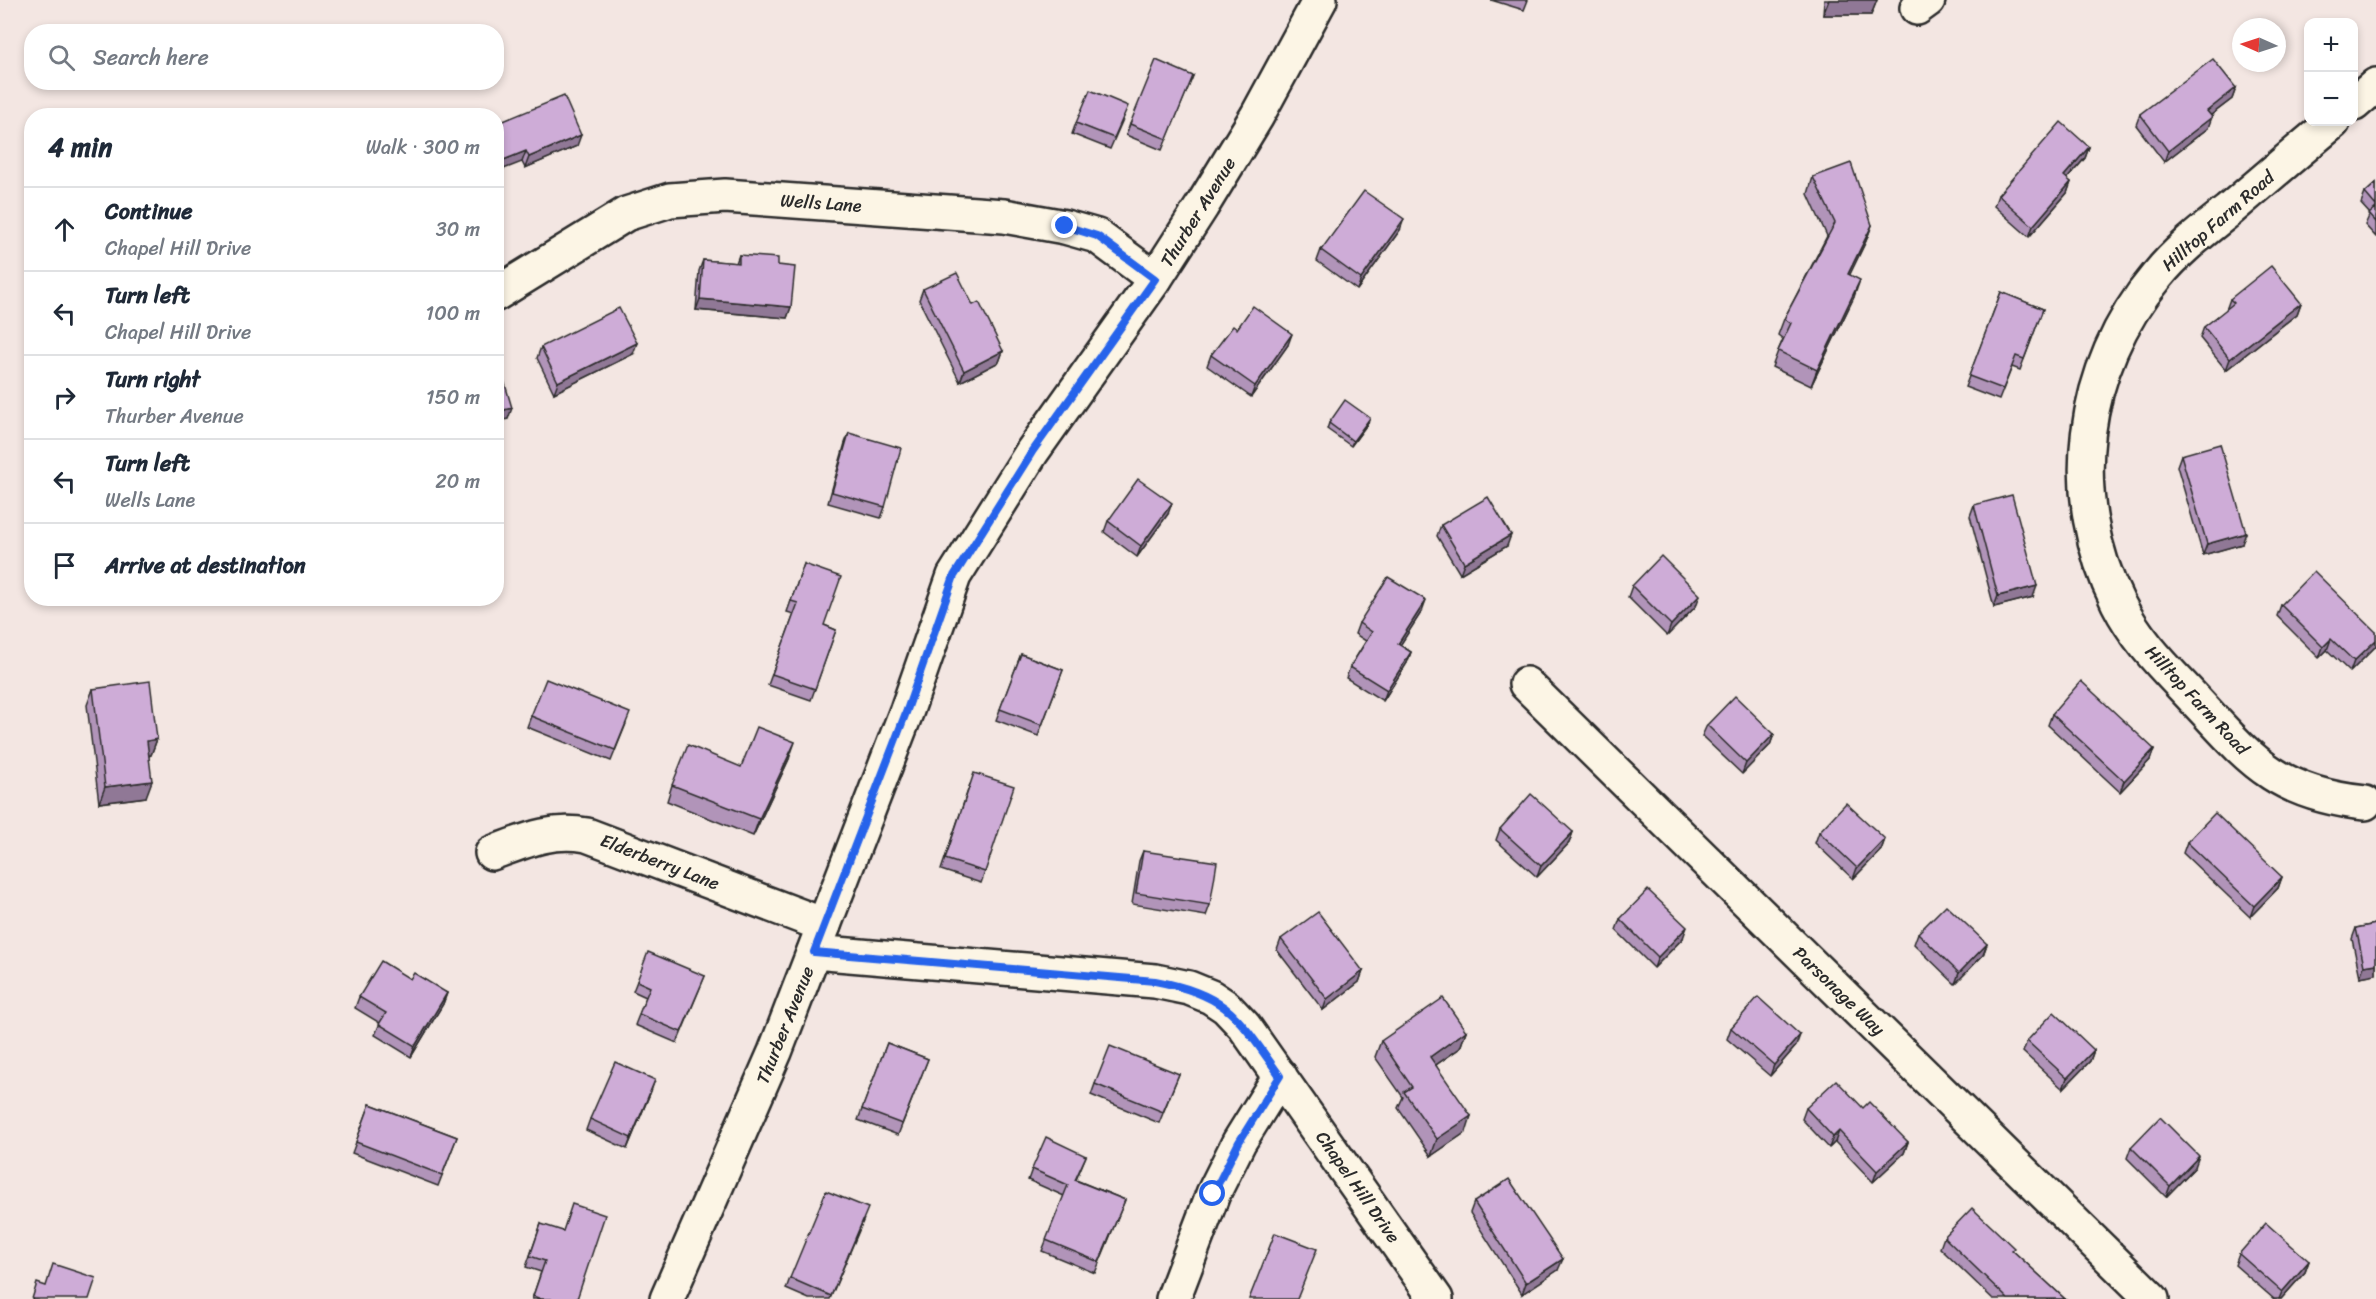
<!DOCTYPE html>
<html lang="en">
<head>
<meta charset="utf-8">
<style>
	body { margin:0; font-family:Sriracha,sans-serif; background:#f6f6f7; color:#1f2937 }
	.controls { position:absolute; right:18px; top:18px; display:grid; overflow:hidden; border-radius:12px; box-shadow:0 3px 9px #0003 }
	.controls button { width:54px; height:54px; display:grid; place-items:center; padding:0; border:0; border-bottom:2px solid #e0e1e3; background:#fff; color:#1f2937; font:30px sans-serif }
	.compass { position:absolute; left:2232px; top:18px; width:54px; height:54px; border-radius:50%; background:#fff; box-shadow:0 3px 9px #0003; rotate:273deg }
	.stop { position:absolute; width:18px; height:18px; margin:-14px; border:4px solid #2563eb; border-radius:50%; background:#fff }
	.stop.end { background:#2563eb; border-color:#fff; box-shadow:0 2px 6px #0008 }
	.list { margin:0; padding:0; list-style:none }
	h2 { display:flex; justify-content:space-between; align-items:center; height:78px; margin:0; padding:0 24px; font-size:26px }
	h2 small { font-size:20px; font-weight:400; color:#747a83 }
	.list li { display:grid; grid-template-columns:39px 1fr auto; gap:18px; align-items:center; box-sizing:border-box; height:84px; padding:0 24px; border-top:2px solid #e0e1e3 }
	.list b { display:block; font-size:22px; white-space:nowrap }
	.list p { margin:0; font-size:20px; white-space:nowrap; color:#747a83 }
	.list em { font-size:20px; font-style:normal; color:#747a83 }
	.icon { flex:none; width:33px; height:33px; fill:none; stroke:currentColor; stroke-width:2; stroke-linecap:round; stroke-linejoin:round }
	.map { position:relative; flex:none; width:2376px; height:1299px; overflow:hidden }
	.search { position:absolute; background:#fff; box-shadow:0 3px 9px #0003; left:24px; top:24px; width:480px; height:66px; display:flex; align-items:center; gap:15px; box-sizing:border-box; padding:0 21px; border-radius:24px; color:#747a83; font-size:22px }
	.panel { position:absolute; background:#fff; box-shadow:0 3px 9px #0003; left:24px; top:108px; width:480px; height:498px; border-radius:24px }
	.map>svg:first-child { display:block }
</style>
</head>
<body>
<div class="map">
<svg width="2376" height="1299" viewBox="0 0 2376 1299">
	<rect width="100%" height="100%" fill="#f3e6e2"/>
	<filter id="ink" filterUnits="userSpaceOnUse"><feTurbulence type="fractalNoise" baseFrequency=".0167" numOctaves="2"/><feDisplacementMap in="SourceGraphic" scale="12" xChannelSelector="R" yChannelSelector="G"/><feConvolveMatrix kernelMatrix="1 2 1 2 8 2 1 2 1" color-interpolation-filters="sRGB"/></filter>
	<g filter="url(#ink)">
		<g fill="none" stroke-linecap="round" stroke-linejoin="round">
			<defs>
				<g id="minor">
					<polyline points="1917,8 1928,0"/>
					<polyline points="2354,104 2376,85"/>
					<path d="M 2333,122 C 2298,151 2263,181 2228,211 C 2203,231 2177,251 2157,276 C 2080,367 2064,496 2118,603 C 2134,635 2158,661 2182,686 C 2245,752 2268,793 2365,803"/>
					<polyline points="496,294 626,214 670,200 725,196 1004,216 1065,227 1097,236 1155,279"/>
					<polyline points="1526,684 2152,1299"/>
					<path d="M 492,853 C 527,840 550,829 587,835 L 824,925"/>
					<polyline points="814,952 1155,981 1189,988 1211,997 1226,1007 1244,1026 1436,1299"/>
					<polyline points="667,1299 775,1052 907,710 954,576 1032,452 1155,279 1202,206 1257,116 1320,0"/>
					<polyline points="1173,1299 1213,1194 1239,1142 1280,1076"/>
				</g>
			</defs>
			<use href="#minor" stroke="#2b2b2b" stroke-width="38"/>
			<use href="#minor" stroke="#fcf5e5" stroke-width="33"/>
		</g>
		<g fill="#b194b9" stroke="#2b2b2b" stroke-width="1.5">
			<polygon points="1491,0 1528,0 1524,10"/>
			<polygon points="1824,0 1877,0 1871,15 1823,15"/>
			<polygon points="1193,76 1162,150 1126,135 1130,124"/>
			<polygon points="2236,88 2232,99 2210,116 2208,128 2164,162 2136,125 2140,114"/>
			<polygon points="1124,117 1110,149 1072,134 1076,123"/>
			<polygon points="496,124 577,146 525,168 522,162"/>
			<polygon points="2089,147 2085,158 2067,179 2071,182 2067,193 2029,237 1994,206 1998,195"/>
			<polygon points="1813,177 1872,225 1866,241 1849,275 1854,297 1811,386 1772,367 1778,351 1783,339 1778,335 1784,319 1827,236 1808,194"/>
			<polygon points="2376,183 2376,237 2365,225 2370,214 2361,204 2365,193"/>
			<polygon points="1400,230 1357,290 1317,261 1321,250"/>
			<polygon points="739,255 778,265 791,307 787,318 696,310 699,271 703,260 736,263"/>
			<polygon points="923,289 973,305 1003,351 999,362 960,382 919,300"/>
			<polygon points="2001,292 2043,309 2020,370 2012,367 1999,400 1965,387"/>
			<polygon points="2230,299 2301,303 2297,314 2226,370 2200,338 2204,327 2226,310"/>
			<polygon points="1237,329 1288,345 1251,397 1207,366 1211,355"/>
			<polygon points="541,347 633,354 554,393 537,358"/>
			<polygon points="1329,423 1368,423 1351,446 1327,429"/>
			<polygon points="849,433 885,507 881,518 828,503 845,443"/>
			<polygon points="2181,455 2242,544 2203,555 2177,466"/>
			<polygon points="1974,505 2033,597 1994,607 1970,516"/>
			<polygon points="1168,514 1137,557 1104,532 1108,521"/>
			<polygon points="1441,525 1507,546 1460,574 1437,536"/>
			<polygon points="804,564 824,625 836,630 811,700 768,685 794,614 787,612"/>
			<polygon points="1632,586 1696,606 1667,636 1628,597"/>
			<polygon points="2281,605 2376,632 2376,646 2350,672 2327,650 2319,658 2277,616"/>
			<polygon points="1422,611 1400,645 1411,652 1407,663 1383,701 1346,678 1350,667 1366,641 1355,634 1359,623"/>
			<polygon points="1021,654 1063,670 1038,736 996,720"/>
			<polygon points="93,689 157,739 151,755 149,756 146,797 99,803 87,705"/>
			<polygon points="2052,714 2154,749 2150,760 2120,792 2048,725"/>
			<polygon points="531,716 626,724 611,761 527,727"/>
			<polygon points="1707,725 1774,734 1770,745 1742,774 1702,736"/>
			<polygon points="789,759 753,836 667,801 672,785 741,767"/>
			<polygon points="970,784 985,872 981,883 941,870"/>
			<polygon points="1500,829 1573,832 1569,843 1537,877 1496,840"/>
			<polygon points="1819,832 1885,839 1881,850 1853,879 1815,843"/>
			<polygon points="2187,842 2282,877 2278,888 2250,917 2183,853"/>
			<polygon points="1143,851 1210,905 1206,916 1132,904 1139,861"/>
			<polygon points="1620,919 1683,938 1654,968 1616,930"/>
			<polygon points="2376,924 2376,974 2360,977 2352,939 2356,928"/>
			<polygon points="1918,933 1987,944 1983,955 1955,984 1914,944"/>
			<polygon points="1281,939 1363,971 1359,982 1323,1010 1277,950"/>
			<polygon points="705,976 677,1043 635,1025 646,997 633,991 637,981"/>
			<polygon points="410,979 447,993 443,1004 411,1057 375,1035 380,1023 355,1008 359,997"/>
			<polygon points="1731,1028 1796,1046 1770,1076 1727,1039"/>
			<polygon points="1466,1031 1460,1048 1436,1065 1466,1132 1431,1156 1398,1108 1403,1097 1375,1057 1381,1041"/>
			<polygon points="2027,1041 2094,1050 2090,1061 2063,1089 2023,1052"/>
			<polygon points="887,1043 928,1059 898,1135 858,1120"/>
			<polygon points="1179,1074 1159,1123 1091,1095 1095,1084"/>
			<polygon points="651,1091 627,1149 586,1130 590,1119"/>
			<polygon points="370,1104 457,1137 438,1186 352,1153"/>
			<polygon points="1806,1108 1863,1108 1908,1142 1904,1153 1873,1182 1835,1142 1829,1148 1802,1119"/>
			<polygon points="2131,1147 2195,1167 2166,1197 2127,1158"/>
			<polygon points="1086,1156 1076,1180 1125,1200 1095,1273 1042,1251 1064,1196 1028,1180 1032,1169"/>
			<polygon points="1474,1202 1558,1270 1522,1294 1470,1213"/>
			<polygon points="864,1219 830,1299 809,1299 786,1289 790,1278"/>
			<polygon points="541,1224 577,1299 532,1299 541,1272 526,1267"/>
			<polygon points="1944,1237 2013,1251 2065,1299 1993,1299 1940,1248"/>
			<polygon points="2239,1254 2309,1261 2305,1272 2281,1299 2274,1299 2235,1265"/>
		</g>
		<g fill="#907896" stroke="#2b2b2b" stroke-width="1.5">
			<polygon points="1829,0 1877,0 1871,15 1823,15"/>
			<polygon points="2236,88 2232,99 2203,121 2207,111"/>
			<polygon points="2212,117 2208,128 2164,162 2168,151"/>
			<polygon points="581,135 577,146 525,168 529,157"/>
			<polygon points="2089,147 2085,158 2060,187 2064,176"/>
			<polygon points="526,151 522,162 496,172 496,163"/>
			<polygon points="2071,182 2067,193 2029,237 2033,226"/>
			<polygon points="1404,219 1400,230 1357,290 1361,279"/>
			<polygon points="1872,225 1866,241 1842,291 1848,274"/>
			<polygon points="1860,280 1854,297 1811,386 1817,370"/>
			<polygon points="700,299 791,307 787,318 696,310"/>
			<polygon points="2301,303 2297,314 2226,370 2230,359"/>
			<polygon points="1292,334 1288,345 1251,397 1255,386"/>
			<polygon points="637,343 633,354 554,393 558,382"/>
			<polygon points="1003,351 999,362 960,382 964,371"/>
			<polygon points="512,408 508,419 496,422 496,412"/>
			<polygon points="1370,418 1368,423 1351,446 1353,441"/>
			<polygon points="1172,503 1168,514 1137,557 1141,546"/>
			<polygon points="2246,533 2242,544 2203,555 2207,544"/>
			<polygon points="1511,535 1507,546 1460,574 1464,563"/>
			<polygon points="2037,586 2033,597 1994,607 1998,596"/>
			<polygon points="1700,595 1696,606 1667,636 1671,625"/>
			<polygon points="158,598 168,598 157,604"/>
			<polygon points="1426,600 1422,611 1394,655 1398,644"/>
			<polygon points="2331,639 2327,650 2319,658 2323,647"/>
			<polygon points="2376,640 2376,646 2350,672 2354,661"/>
			<polygon points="1411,652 1407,663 1383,701 1387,690"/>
			<polygon points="1774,734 1770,745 1742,774 1746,763"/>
			<polygon points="157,739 151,755 141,757 147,741"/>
			<polygon points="795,742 789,759 753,836 759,819"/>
			<polygon points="2154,749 2150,760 2120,792 2124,781"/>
			<polygon points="152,781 146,797 99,803 105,787"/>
			<polygon points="1573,832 1569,843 1537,877 1541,866"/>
			<polygon points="1885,839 1881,850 1853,879 1857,868"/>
			<polygon points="2282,877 2278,888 2250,917 2254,906"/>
			<polygon points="1687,927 1683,938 1654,968 1658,957"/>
			<polygon points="1987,944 1983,955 1955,984 1959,973"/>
			<polygon points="2376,964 2376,974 2360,977 2364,966"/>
			<polygon points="1363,971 1359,982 1323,1010 1327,999"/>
			<polygon points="447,993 443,1004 411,1057 415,1046"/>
			<polygon points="1466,1031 1460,1048 1424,1073 1430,1057"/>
			<polygon points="1800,1035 1796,1046 1770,1076 1774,1065"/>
			<polygon points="2094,1050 2090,1061 2063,1089 2067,1078"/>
			<polygon points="655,1080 651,1091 627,1149 631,1138"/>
			<polygon points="1471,1116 1466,1132 1431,1156 1437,1139"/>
			<polygon points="1839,1131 1835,1142 1829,1148 1833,1137"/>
			<polygon points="1908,1142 1904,1153 1873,1182 1877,1171"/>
			<polygon points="2199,1156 2195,1167 2166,1197 2170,1186"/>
			<polygon points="1563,1259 1558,1270 1522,1294 1526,1283"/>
			<polygon points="2309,1261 2305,1272 2281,1299 2279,1299 2282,1292"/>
		</g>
		<g fill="#ceacd7" stroke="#2b2b2b" stroke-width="1.5">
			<polygon points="2213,59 2236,88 2207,111 2212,117 2168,151 2140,114"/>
			<polygon points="1156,60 1193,76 1167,139 1130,124"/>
			<polygon points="1090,90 1128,106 1114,138 1076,123"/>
			<polygon points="564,96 581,135 529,157 526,151 496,163 496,124"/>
			<polygon points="2061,122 2089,147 2064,176 2071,182 2033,226 1998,195"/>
			<polygon points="1851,163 1872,225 1848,274 1860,280 1817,370 1778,351 1791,323 1784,319 1835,223 1813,177"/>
			<polygon points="2376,183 2376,206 2365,193"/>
			<polygon points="1364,191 1404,219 1361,279 1321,250"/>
			<polygon points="2376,208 2376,222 2369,214"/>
			<polygon points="739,255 778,258 778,265 795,267 791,307 700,299 703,260 739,263"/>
			<polygon points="2271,266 2301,303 2230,359 2204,327 2234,303 2230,299"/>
			<polygon points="957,273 973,305 979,302 1003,351 964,371 923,289"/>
			<polygon points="2001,292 2043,309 2024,359 2016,356 2003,389 1969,376"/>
			<polygon points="1253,306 1292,334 1255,386 1211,355 1233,326 1237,329"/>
			<polygon points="619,308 637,343 558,382 541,347"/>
			<polygon points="500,367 512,408 496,412 496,368"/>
			<polygon points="1345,400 1370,418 1353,441 1329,423"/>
			<polygon points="849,433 901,448 885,507 832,492"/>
			<polygon points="2220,444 2246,533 2207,544 2181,455"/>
			<polygon points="1138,479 1172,503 1141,546 1108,521"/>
			<polygon points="2012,495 2037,586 1998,596 1974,505"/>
			<polygon points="1488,497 1511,535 1464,563 1441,525"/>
			<polygon points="1661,556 1700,595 1671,625 1632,586"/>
			<polygon points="804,564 841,577 824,625 836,630 815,689 772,674 798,603 791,601"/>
			<polygon points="2314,571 2376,632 2376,640 2354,661 2331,639 2323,647 2281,605"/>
			<polygon points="1388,577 1426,600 1398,644 1411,652 1387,690 1350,667 1372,632 1359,623"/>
			<polygon points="1021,654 1063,670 1042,725 1000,709"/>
			<polygon points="546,679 630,713 615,750 531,716"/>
			<polygon points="150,681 157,739 147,741 152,781 105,787 93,689"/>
			<polygon points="2081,681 2154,749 2124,781 2052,714"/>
			<polygon points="1735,696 1774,734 1746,763 1707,725"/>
			<polygon points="757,727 795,742 759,819 672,785 688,745 741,767"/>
			<polygon points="974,773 1014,786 985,872 945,859"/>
			<polygon points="1531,794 1573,832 1541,866 1500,829"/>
			<polygon points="1846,803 1885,839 1857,868 1819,832"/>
			<polygon points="2215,813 2282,877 2254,906 2187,842"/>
			<polygon points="1143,851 1217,862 1210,905 1136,893"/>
			<polygon points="1648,890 1687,927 1658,957 1620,919"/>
			<polygon points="1946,905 1987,944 1959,973 1918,933"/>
			<polygon points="1318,912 1363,971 1327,999 1281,939"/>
			<polygon points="2376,924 2376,964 2364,966 2356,928"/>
			<polygon points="648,952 705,976 681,1032 639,1014 650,987 637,981"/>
			<polygon points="381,961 410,979 414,973 447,993 415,1046 379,1024 386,1013 359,997"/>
			<polygon points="1758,997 1800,1035 1774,1065 1731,1028"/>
			<polygon points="1443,998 1466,1031 1430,1057 1471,1116 1437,1139 1404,1092 1412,1087 1381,1041"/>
			<polygon points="2054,1012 2094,1050 2067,1078 2027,1041"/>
			<polygon points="887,1043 928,1059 902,1124 862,1109"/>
			<polygon points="1110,1046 1179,1074 1163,1112 1095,1084"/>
			<polygon points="615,1062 655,1080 631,1138 590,1119"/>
			<polygon points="1836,1080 1863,1108 1869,1102 1908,1142 1877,1171 1839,1131 1833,1137 1806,1108"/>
			<polygon points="370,1104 457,1137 442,1175 356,1142"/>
			<polygon points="2160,1117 2199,1156 2170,1186 2131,1147"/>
			<polygon points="1046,1137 1086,1156 1075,1180 1125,1200 1099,1262 1046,1240 1068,1185 1032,1169"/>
			<polygon points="1509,1179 1563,1259 1526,1283 1474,1202"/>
			<polygon points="826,1191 868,1208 831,1296 790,1278"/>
			<polygon points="572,1204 605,1215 577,1299 541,1299 533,1296 545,1261 530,1256 541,1224 563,1231"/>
			<polygon points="1972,1208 2014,1248 2012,1250 2065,1299 2008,1299 1944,1237"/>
			<polygon points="2266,1223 2309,1261 2282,1292 2239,1254"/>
			<polygon points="1275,1233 1317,1249 1297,1299 1249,1299"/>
			<polygon points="53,1264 96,1278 89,1299 32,1299 37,1283 46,1286"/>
		</g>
	</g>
	<g fill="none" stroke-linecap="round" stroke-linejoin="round" filter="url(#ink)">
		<path stroke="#2563eb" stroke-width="8" d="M 1065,226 L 1097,236 L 1155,279 L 1032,452 L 954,576 L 907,710 L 814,952 L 1155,981 C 1229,995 1238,1017 1280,1076 L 1239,1142 L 1213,1194"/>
	</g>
	<g text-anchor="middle" stroke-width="4.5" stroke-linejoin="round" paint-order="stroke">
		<g font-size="18" fill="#2b2b2b" stroke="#fcf5e5">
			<text transform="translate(821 203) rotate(4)" y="6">Wells Lane</text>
			<text transform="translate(1198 212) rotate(-58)" y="6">Thurber Avenue</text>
			<text transform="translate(2218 221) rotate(-41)" y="6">Hilltop Farm Road</text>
			<text transform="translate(2197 700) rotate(47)" y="6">Hilltop Farm Road</text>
			<text transform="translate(660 862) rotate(21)" y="6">Elderberry Lane</text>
			<text transform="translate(1839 991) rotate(44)" y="6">Parsonage Way</text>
			<text transform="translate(785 1025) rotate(-68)" y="6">Thurber Avenue</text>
			<text transform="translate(1358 1187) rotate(55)" y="6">Chapel Hill Drive</text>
		</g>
	</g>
</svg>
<div class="controls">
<button>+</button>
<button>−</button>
</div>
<svg class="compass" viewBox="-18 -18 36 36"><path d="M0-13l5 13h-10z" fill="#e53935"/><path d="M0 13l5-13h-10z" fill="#747a83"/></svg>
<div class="stop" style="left:1213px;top:1194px"></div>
<div class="stop end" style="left:1065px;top:226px"></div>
<div class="search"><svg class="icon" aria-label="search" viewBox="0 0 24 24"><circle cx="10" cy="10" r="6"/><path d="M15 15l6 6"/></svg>Search here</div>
<section class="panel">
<h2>4 min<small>Walk · 300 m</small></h2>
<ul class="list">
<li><svg class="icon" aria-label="ahead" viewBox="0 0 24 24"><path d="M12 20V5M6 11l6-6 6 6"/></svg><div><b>Continue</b><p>Chapel Hill Drive</p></div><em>30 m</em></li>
<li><svg class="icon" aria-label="left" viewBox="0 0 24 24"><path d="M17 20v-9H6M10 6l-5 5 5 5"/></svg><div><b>Turn left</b><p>Chapel Hill Drive</p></div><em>100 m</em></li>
<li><svg class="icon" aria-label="right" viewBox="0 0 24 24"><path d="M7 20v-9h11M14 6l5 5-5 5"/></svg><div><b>Turn right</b><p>Thurber Avenue</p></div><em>150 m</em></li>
<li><svg class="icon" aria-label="left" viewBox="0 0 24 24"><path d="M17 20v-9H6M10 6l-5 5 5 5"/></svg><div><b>Turn left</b><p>Wells Lane</p></div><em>20 m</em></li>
<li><svg class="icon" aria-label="arrive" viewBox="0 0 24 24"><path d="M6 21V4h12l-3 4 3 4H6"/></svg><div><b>Arrive at destination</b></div></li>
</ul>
</section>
</div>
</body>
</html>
